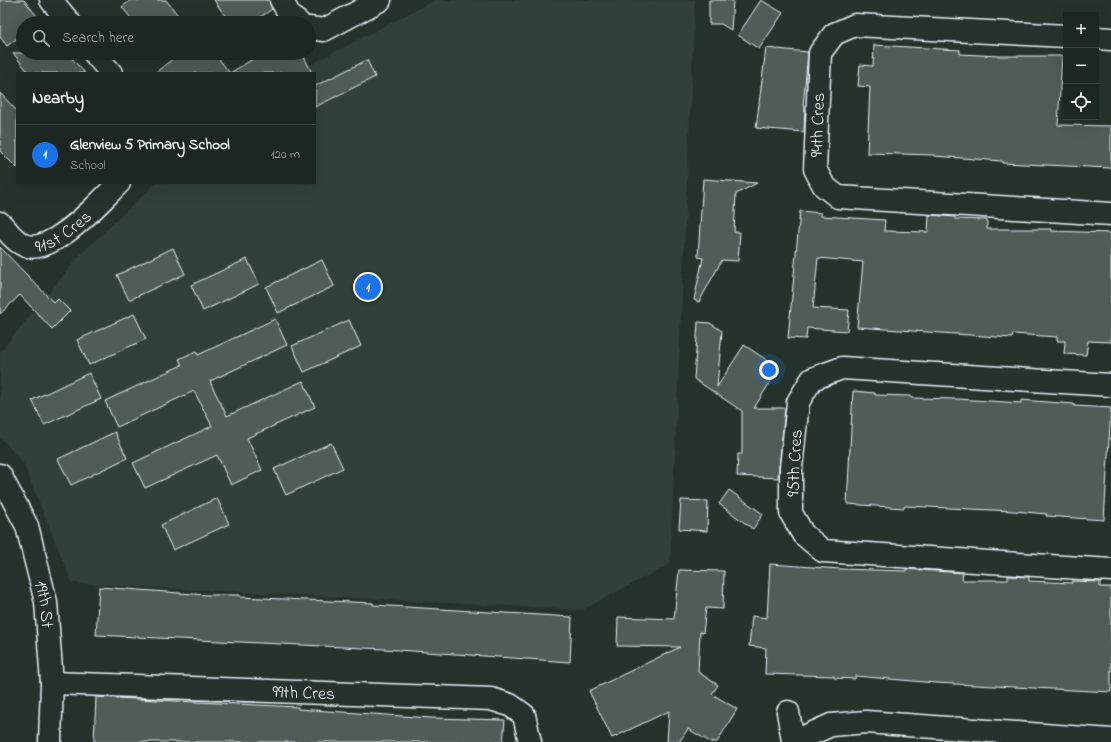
<!DOCTYPE html>
<html lang="en">
<head>
<meta charset="utf-8">
<style>
	body { margin:0; font-family:"Indie Flower",sans-serif; background:#29322f; color:#f1f3f6 }
	.controls { position:absolute; right:12px; top:12px; display:grid; overflow:hidden; border-radius:0px; box-shadow:0 4px 16px #0002 }
	.controls button { width:36px; height:36px; display:grid; place-items:center; padding:0; border:0; border-bottom:1px solid #3a4340; background:#1c2622; color:#f1f3f6; font:20px sans-serif }
	.you { position:absolute; left:769px; top:370px; width:14px; height:14px; margin:-10px; border:3px solid #fff; border-radius:50%; background:#1a73e8; box-shadow:0 0 0 6px #1a73e833 }
	.badge { display:grid; place-items:center; width:26px; height:26px; border-radius:50%; background:#1a73e8; color:#fff; font-size:13px; font-weight:700 }
	.pin { position:absolute; translate:-50% -50%; border:2px solid #fff; box-shadow:0 1px 4px #0006 }
	.list { margin:0; padding:0; list-style:none }
	h2 { display:flex; justify-content:space-between; align-items:center; height:52px; margin:0; padding:0 16px; font-size:17px }
	h2 small { font-size:13px; font-weight:400; color:#a0a5a5 }
	.list li { display:grid; grid-template-columns:26px 1fr auto; gap:12px; align-items:center; box-sizing:border-box; height:60px; padding:0 16px; border-top:1px solid #3a4340 }
	.list b { display:block; font-size:15px; white-space:nowrap }
	.list p { margin:0; font-size:13px; white-space:nowrap; color:#a0a5a5 }
	.list em { font-size:13px; font-style:normal; color:#a0a5a5 }
	.icon { flex:none; width:22px; height:22px; fill:none; stroke:currentColor; stroke-width:2; stroke-linecap:round; stroke-linejoin:round }
	.map { position:relative; flex:none; width:1111px; height:742px; overflow:hidden }
	.search { position:absolute; background:#1c2622; box-shadow:0 4px 16px #0002; left:16px; top:16px; width:300px; height:44px; display:flex; align-items:center; gap:10px; box-sizing:border-box; padding:0 14px; border-radius:22px; color:#a0a5a5; font-size:15px }
	.panel { position:absolute; background:#1c2622; box-shadow:0 4px 16px #0002; left:16px; top:72px; width:300px; height:112px; border-radius:0px }
	.map>svg:first-child { display:block }
</style>
</head>
<body>
<div class="map">
<svg width="1111" height="742" viewBox="0 0 1111 742">
	<rect width="100%" height="100%" fill="#26332d"/>
	<filter id="ink" filterUnits="userSpaceOnUse"><feTurbulence type="fractalNoise" baseFrequency=".025" numOctaves="2"/><feDisplacementMap in="SourceGraphic" scale="8" xChannelSelector="R" yChannelSelector="G"/><feConvolveMatrix kernelMatrix="1 2 1 2 8 2 1 2 1" color-interpolation-filters="sRGB"/></filter>
	<g filter="url(#ink)">
		<polygon fill="#333f3a" points="435,0 695,0 670,564 582,610 72,583 23,463 0,437 0,352 80,255 156,183 315,183 315,73 294,73"/>
		<g fill="#505c59" stroke="#e8f1f8">
			<polygon points="0,0 24,0 40,20 36,23 23,23 23,34 7,46 0,37"/>
			<polygon points="131,0 166,0 184,23 135,23 122,7"/>
			<polygon points="214,0 269,0 272,9 252,23 230,23"/>
			<polygon points="709,0 733,0 731,30 721,24 709,24"/>
			<polygon points="761,0 783,13 759,49 738,35"/>
			<polygon points="874,45 960,50 960,54 999,56 1062,56 1058,125 1111,126 1111,168 1002,163 1002,161 934,156 934,155 867,153 870,87 858,86 860,65 873,66"/>
			<polygon points="766,48 808,52 803,106 805,106 804,132 756,128"/>
			<polygon points="13,53 67,53 85,73 29,73"/>
			<polygon points="180,53 214,53 230,73 263,53 302,53 312,73 155,73"/>
			<polygon points="367,60 375,77 315,107 315,86"/>
			<polygon points="0,93 17,111 17,168 0,151"/>
			<polygon points="703,179 757,183 736,194 734,232 740,232 738,261 722,260 699,302 694,300 703,258 698,257"/>
			<polygon points="800,211 821,213 821,216 885,220 884,231 928,232 929,215 955,217 955,219 987,220 987,229 1051,229 1051,231 1111,233 1111,342 1088,341 1086,355 1064,354 1065,341 1057,341 1057,337 1013,334 1012,338 857,327 863,262 818,258 813,308 849,310 847,331 807,328 806,339 788,338"/>
			<polygon points="0,247 54,303 58,299 70,311 52,329 20,295 0,314"/>
			<polygon points="173,248 185,274 129,300 117,275"/>
			<polygon points="247,259 259,284 203,311 191,285"/>
			<polygon points="322,260 334,286 278,313 266,287"/>
			<polygon points="134,314 146,339 89,365 77,340"/>
			<polygon points="275,319 287,345 210,381 212,386 227,416 303,381 315,407 247,438 262,470 231,485 217,455 145,488 133,463 212,426 194,391 117,427 105,401 182,365 179,359 196,351 198,355"/>
			<polygon points="349,320 361,346 304,372 292,346"/>
			<polygon points="698,322 710,323 722,331 717,387 744,345 779,368 754,408 785,408 778,478 737,476 738,454 742,454 742,411 694,379"/>
			<polygon points="89,373 101,399 44,425 32,400"/>
			<polygon points="853,391 875,393 875,395 911,396 911,398 957,399 1021,403 1021,400 1074,404 1074,406 1111,408 1104,520 1046,516 1047,514 1014,511 905,506 904,508 847,504"/>
			<polygon points="115,432 127,458 71,485 58,459"/>
			<polygon points="331,443 343,468 286,495 274,469"/>
			<polygon points="729,490 763,514 753,529 719,504"/>
			<polygon points="217,498 229,524 173,550 161,525"/>
			<polygon points="681,500 708,501 707,531 679,529"/>
			<polygon points="770,564 840,569 906,571 906,569 963,573 962,580 1008,580 1008,576 1029,577 1029,581 1072,583 1072,581 1100,582 1100,587 1111,587 1111,692 936,683 855,676 855,679 834,678 834,676 765,674 766,648 749,646 752,616 767,618"/>
			<polygon points="679,570 724,571 723,609 706,608 703,633 700,632 698,672 718,685 712,694 737,709 717,742 710,742 688,729 679,742 667,742 669,711 612,738 589,691 680,647 617,646 618,617 674,619"/>
			<polygon points="99,587 207,595 240,595 240,597 373,603 373,605 572,617 570,662 384,649 96,635"/>
			<polygon points="96,697 298,707 298,709 431,718 505,720 503,742 94,742"/>
		</g>
		<g fill="none" stroke-linecap="round" stroke-linejoin="round">
			<defs>
				<g id="minor">
					<polyline points="51,0 70,23"/>
					<polyline points="281,0 291,17 299,23"/>
					<polyline points="309,28 324,30 380,0"/>
					<polyline points="1066,36 855,25 834,34 820,53 815,169 824,186 838,197 1111,214"/>
					<polyline points="1096,38 1111,39"/>
					<polyline points="94,53 111,73"/>
					<path id="s1" d="M 0,223 C 6,229 12,238 20,243 C 48,262 100,201 119,183"/>
					<polyline points="1111,385 842,368 812,379 798,402 791,468 791,513 803,534 823,551 1111,570"/>
					<path id="s2" d="M 0,475 L 27,526 L 46,602 L 52,683 L 50,742"/>
					<path id="s3" d="M 52,683 L 491,699 L 510,705 L 524,715 L 530,742"/>
					<polyline points="788,712 793,741"/>
					<polyline points="793,742 831,725 866,722 1111,740"/>
				</g>
			</defs>
			<use href="#minor" stroke="#e8f1f8" stroke-width="25"/>
			<use href="#minor" stroke="#26332d" stroke-width="22"/>
		</g>
	</g>
	<g text-anchor="middle" stroke-width="4" stroke-linejoin="round" paint-order="stroke">
		<g font-size="18" fill="#e8f1f8" stroke="#26332d">
			<text transform="translate(817 125) rotate(-88)" y="6">94th Cres</text>
			<text dy="6" stroke="none"><textPath href="#s1" startOffset="76">91st Cres</textPath></text>
			<text transform="translate(794 463) rotate(-87)" y="6">95th Cres</text>
			<text dy="6" stroke="none"><textPath href="#s2" startOffset="138">19th St</textPath></text>
			<text dy="6" stroke="none"><textPath href="#s3" startOffset="252">99th Cres</textPath></text>
		</g>
	</g>
</svg>
<div class="controls">
<button>+</button>
<button>−</button>
<button><svg class="icon" aria-label="locate" viewBox="0 0 24 24"><circle cx="12" cy="12" r="6"/><path d="M12 2v4M12 18v4M2 12h4M18 12h4"/></svg></button>
</div>
<div class="you"></div>
<div class="pin badge" style="left:368px;top:287px">1</div>
<div class="search"><svg class="icon" aria-label="search" viewBox="0 0 24 24"><circle cx="10" cy="10" r="6"/><path d="M15 15l6 6"/></svg>Search here</div>
<section class="panel">
<h2>Nearby<small></small></h2>
<ul class="list">
<li><span class="badge">1</span><div><b>Glenview 5 Primary School</b><p>School</p></div><em>120 m</em></li>
</ul>
</section>
</div>
</body>
</html>
